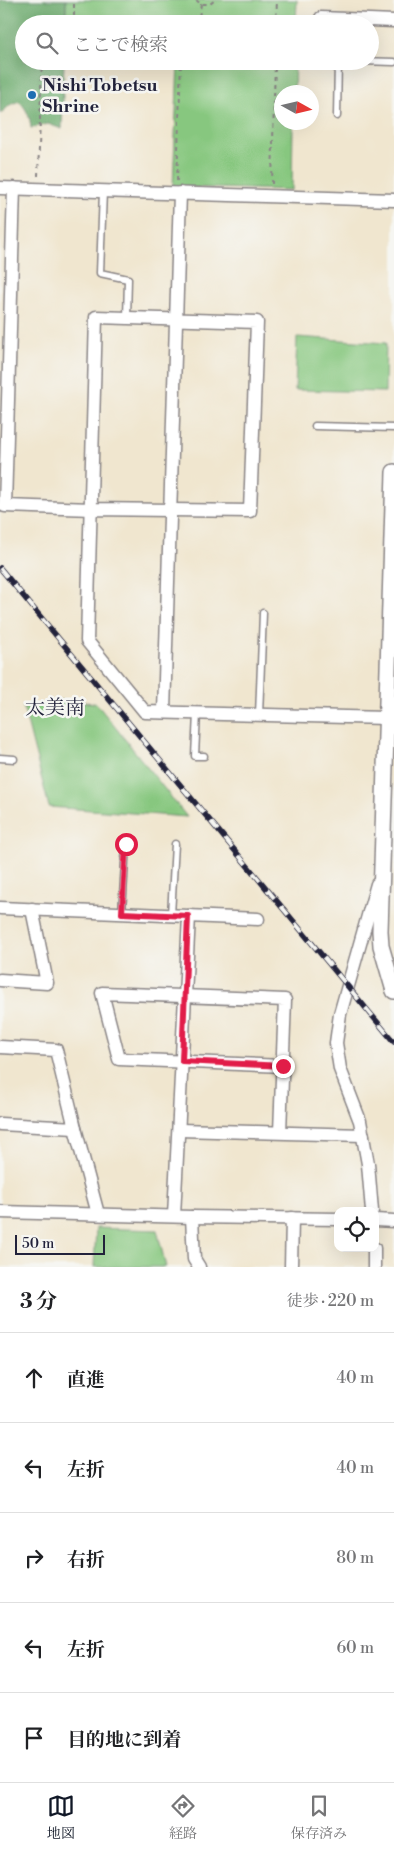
<!DOCTYPE html>
<html lang="ja">
<head>
<meta charset="utf-8">
<style>
	body { margin:0; font-family:"Libre Bodoni","Noto Serif JP",serif; background:#f6f6f6; color:#202124 }
	.controls { position:absolute; right:15px; bottom:15px; display:grid; overflow:hidden; border-radius:10px; box-shadow:0 5px 20px #0002 }
	.controls button { width:45px; height:45px; display:grid; place-items:center; padding:0; border:0; border-bottom:1px solid #e0e0e0; background:#fff; color:#202124; font:25px sans-serif }
	.compass { position:absolute; left:274px; top:85px; width:45px; height:45px; border-radius:50%; background:#fff; box-shadow:0 5px 20px #0002; rotate:98deg }
	.scale { position:absolute; left:15px; bottom:12px; width:90px; box-sizing:border-box; padding-left:5px; border:2px solid #22223b; border-top:0; font-size:14px; line-height:18px; white-space:nowrap; color:#22223b; -webkit-text-stroke:4px #f6f6f2; paint-order:stroke }
	.stop { position:absolute; width:15px; height:15px; margin:-11px; border:4px solid #e11d48; border-radius:50%; background:#fff }
	.stop.end { background:#e11d48; border-color:#fff; box-shadow:0 1px 5px #0008 }
	.list { margin:0; padding:0; list-style:none }
	h2 { display:flex; justify-content:space-between; align-items:center; height:65px; margin:0; padding:0 20px; font-size:21px }
	h2 small { font-size:16px; font-weight:400; color:#757577 }
	.list li { display:grid; grid-template-columns:32px 1fr auto; gap:15px; align-items:center; box-sizing:border-box; height:90px; padding:0 20px; border-top:1px solid #e0e0e0 }
	.list b { display:block; font-size:19px; white-space:nowrap }
	.list em { font-size:16px; font-style:normal; color:#757577 }
	.icon { flex:none; width:28px; height:28px; fill:none; stroke:currentColor; stroke-width:2; stroke-linecap:round; stroke-linejoin:round }
	.map { position:relative; flex:none; width:394px; height:1267px; overflow:hidden }
	.search { position:absolute; background:#fff; box-shadow:0 5px 20px #0002; left:15px; right:15px; top:15px; height:55px; display:flex; align-items:center; gap:12px; box-sizing:border-box; padding:0 18px; border-radius:28px; color:#757577; font-size:19px }
	.sheet { height:515px; background:#fff }
	nav { display:flex; justify-content:space-around; align-items:center; box-sizing:border-box; height:70px; border-top:1px solid #e0e0e0; background:#fff; font-size:14px; color:#757577 }
	nav a { display:grid; justify-items:center; gap:2px }
	nav .on { color:#111827 }
	.map>svg:first-child { display:block }
</style>
</head>
<body>
<div class="map">
<svg width="394" height="1267" viewBox="0 0 394 1267">
	<rect width="100%" height="100%" fill="#f6f6f2"/>
	<filter id="ink" filterUnits="userSpaceOnUse"><feTurbulence type="fractalNoise" baseFrequency=".02" numOctaves="2"/><feDisplacementMap in="SourceGraphic" scale="10" xChannelSelector="R" yChannelSelector="G"/><feConvolveMatrix kernelMatrix="1 2 1 2 8 2 1 2 1" color-interpolation-filters="sRGB"/></filter>
	<filter id="wash" filterUnits="userSpaceOnUse"><feTurbulence type="fractalNoise" baseFrequency=".0096" numOctaves="4" result="noise"/><feDisplacementMap in="SourceGraphic" scale="20" xChannelSelector="R" yChannelSelector="G"/><feGaussianBlur stdDeviation="1.12" result="paint"/><feColorMatrix in="noise" values="0 0 0 0 0 0 0 0 0 0 0 0 0 0 0 0 0 1.4 0 .05"/><feComposite in="paint" operator="in"/></filter>
	<g filter="url(#wash)">
		<rect width="100%" height="100%" fill="#f0e6cf"/>
		<g fill="#87c77f" stroke="#54745d">
			<polygon points="66,0 297,0 296,24 66,24"/>
			<polygon points="178,61 295,61 294,92 282,92 282,122 293,123 292,190 173,187"/>
			<polygon points="297,337 386,343 385,392 295,390"/>
			<polygon points="57,700 96,703 187,817 49,807 23,706 31,707"/>
			<polygon points="96,1228 157,1230 166,1267 94,1267"/>
		</g>
		<path fill="#6dac6e" stroke="#486754" d="M 0,0 L 66,0 L 65,24 L 24,24 L 24,61 L 64,61 L 62,129 L 48,124 L 31,128 C 30,117 27,109 19,101 L 10,105 L 0,114 Z"/>
	</g>
	<g filter="url(#ink)">
		<g fill="none" stroke-linecap="round" stroke-linejoin="round">
			<defs>
				<g id="service">
					<polyline points="360,61 394,62"/>
					<polyline points="337,116 338,61"/>
					<polyline points="103,191 100,273 128,279 127,318"/>
					<polyline points="315,426 394,428"/>
					<polyline points="197,713 195,756 204,756"/>
					<polyline points="259,715 263,613"/>
					<polyline points="0,758 14,759"/>
					<polyline points="122,913 126,844"/>
					<polyline points="171,915 175,844"/>
				</g>
				<g id="minor">
					<polyline points="321,18 394,21"/>
					<polyline points="0,188 394,200"/>
					<polyline points="14,188 5,506 92,509 250,511 257,322 96,317 87,641 145,712 386,718"/>
					<polyline points="164,712 180,193"/>
					<polyline points="0,908 258,919"/>
					<polyline points="0,980 47,983 32,909"/>
					<polyline points="0,1047 56,1050 75,1128 98,1214"/>
					<polyline points="0,1124 75,1128"/>
					<polyline points="179,1130 363,1135"/>
					<polyline points="280,1132 285,1000 102,993 119,1059 283,1066"/>
					<polyline points="372,1211 368,1164 360,1121 340,1069 336,1043 340,1014 377,884"/>
					<polyline points="0,1212 192,1217 338,1219"/>
					<polyline points="174,1216 189,916"/>
					<polyline points="192,1217 194,1259 199,1267"/>
					<polyline points="375,1220 394,1221"/>
					<polyline points="374,1248 374,1267"/>
					<polyline points="291,1267 292,1218"/>
				</g>
				<polyline id="tertiary" points="394,472 380,931 381,946 394,991"/>
			</defs>
			<use href="#service" stroke="#898485" stroke-width="9"/>
			<use href="#minor" stroke="#898485" stroke-width="15"/>
			<use href="#tertiary" stroke="#898485" stroke-width="18"/>
			<g stroke="#898485" stroke-width="2" stroke-dasharray="4 4" stroke-linecap="butt">
				<polyline points="196,0 201,4 210,4 215,0"/>
				<polyline points="43,24 43,19"/>
				<polyline points="74,24 74,0"/>
				<polyline points="198,24 201,4"/>
				<polyline points="276,24 277,0"/>
				<polyline points="38,176 42,61"/>
				<polyline points="177,181 181,61"/>
				<polyline points="272,184 275,61"/>
			</g>
			<use href="#service" stroke="#fff" stroke-width="6"/>
			<use href="#minor" stroke="#fff" stroke-width="12"/>
			<use href="#tertiary" stroke="#fff" stroke-width="15"/>
			<defs>
				<polyline id="rail" points="0,568 394,1042"/>
			</defs>
			<use href="#rail" stroke="#22223b" stroke-width="5.5"/>
			<use href="#rail" stroke="#f6f6f2" stroke-width="4" stroke-dasharray="11" stroke-linecap="butt"/>
		</g>
	</g>
	<g fill="none" stroke-linecap="round" stroke-linejoin="round" filter="url(#ink)">
		<polyline stroke="#e11d48" stroke-width="6" points="126,844 122,913 188,916 182,1061 283,1066"/>
	</g>
	<circle fill="#1f6fb2" stroke="#f6f6f2" stroke-width="2" cx="32" cy="95" r="5"/>
	<g text-anchor="middle" stroke-width="5" stroke-linejoin="round" paint-order="stroke">
		<g font-size="18" font-weight="bold" fill="#22223b" stroke="#f6f6f2" text-anchor="start">
			<text x="42" y="91">Nishi Tobetsu<tspan x="42" dy="21">Shrine</tspan></text>
		</g>
		<g font-size="20" fill="#22223b" stroke="#f6f6f2">
			<text x="55" y="714">太美南</text>
		</g>
	</g>
</svg>
<div class="controls">
<button><svg class="icon" aria-label="locate" viewBox="0 0 24 24"><circle cx="12" cy="12" r="6"/><path d="M12 2v4M12 18v4M2 12h4M18 12h4"/></svg></button>
</div>
<svg class="compass" viewBox="-18 -18 36 36"><path d="M0-13l5 13h-10z" fill="#e53935"/><path d="M0 13l5-13h-10z" fill="#757577"/></svg>
<div class="scale">50 m</div>
<div class="stop" style="left:126px;top:844px"></div>
<div class="stop end" style="left:283px;top:1066px"></div>
<div class="search"><svg class="icon" aria-label="search" viewBox="0 0 24 24"><circle cx="10" cy="10" r="6"/><path d="M15 15l6 6"/></svg>ここで検索</div>
</div>
<section class="sheet">
<h2>3 分<small>徒歩 · 220 m</small></h2>
<ul class="list">
<li><svg class="icon" aria-label="ahead" viewBox="0 0 24 24"><path d="M12 20V5M6 11l6-6 6 6"/></svg><div><b>直進</b></div><em>40 m</em></li>
<li><svg class="icon" aria-label="left" viewBox="0 0 24 24"><path d="M17 20v-9H6M10 6l-5 5 5 5"/></svg><div><b>左折</b></div><em>40 m</em></li>
<li><svg class="icon" aria-label="right" viewBox="0 0 24 24"><path d="M7 20v-9h11M14 6l5 5-5 5"/></svg><div><b>右折</b></div><em>80 m</em></li>
<li><svg class="icon" aria-label="left" viewBox="0 0 24 24"><path d="M17 20v-9H6M10 6l-5 5 5 5"/></svg><div><b>左折</b></div><em>60 m</em></li>
<li><svg class="icon" aria-label="arrive" viewBox="0 0 24 24"><path d="M6 21V4h12l-3 4 3 4H6"/></svg><div><b>目的地に到着</b></div></li>
</ul>
</section>
<nav>
<a class="on"><svg class="icon" aria-label="map" viewBox="0 0 24 24"><path d="M3 6l6-2 6 2 6-2v14l-6 2-6-2-6 2zM9 4v14M15 6v14"/></svg>地図</a>
<a><svg class="icon" aria-label="directions" viewBox="0 0 24 24"><path d="M12 3l9 9-9 9-9-9zM9 14v-3h6M13 9l2 2-2 2"/></svg>経路</a>
<a><svg class="icon" aria-label="saved" viewBox="0 0 24 24"><path d="M7 4h10v16l-5-4-5 4z"/></svg>保存済み</a>
</nav>
</body>
</html>
